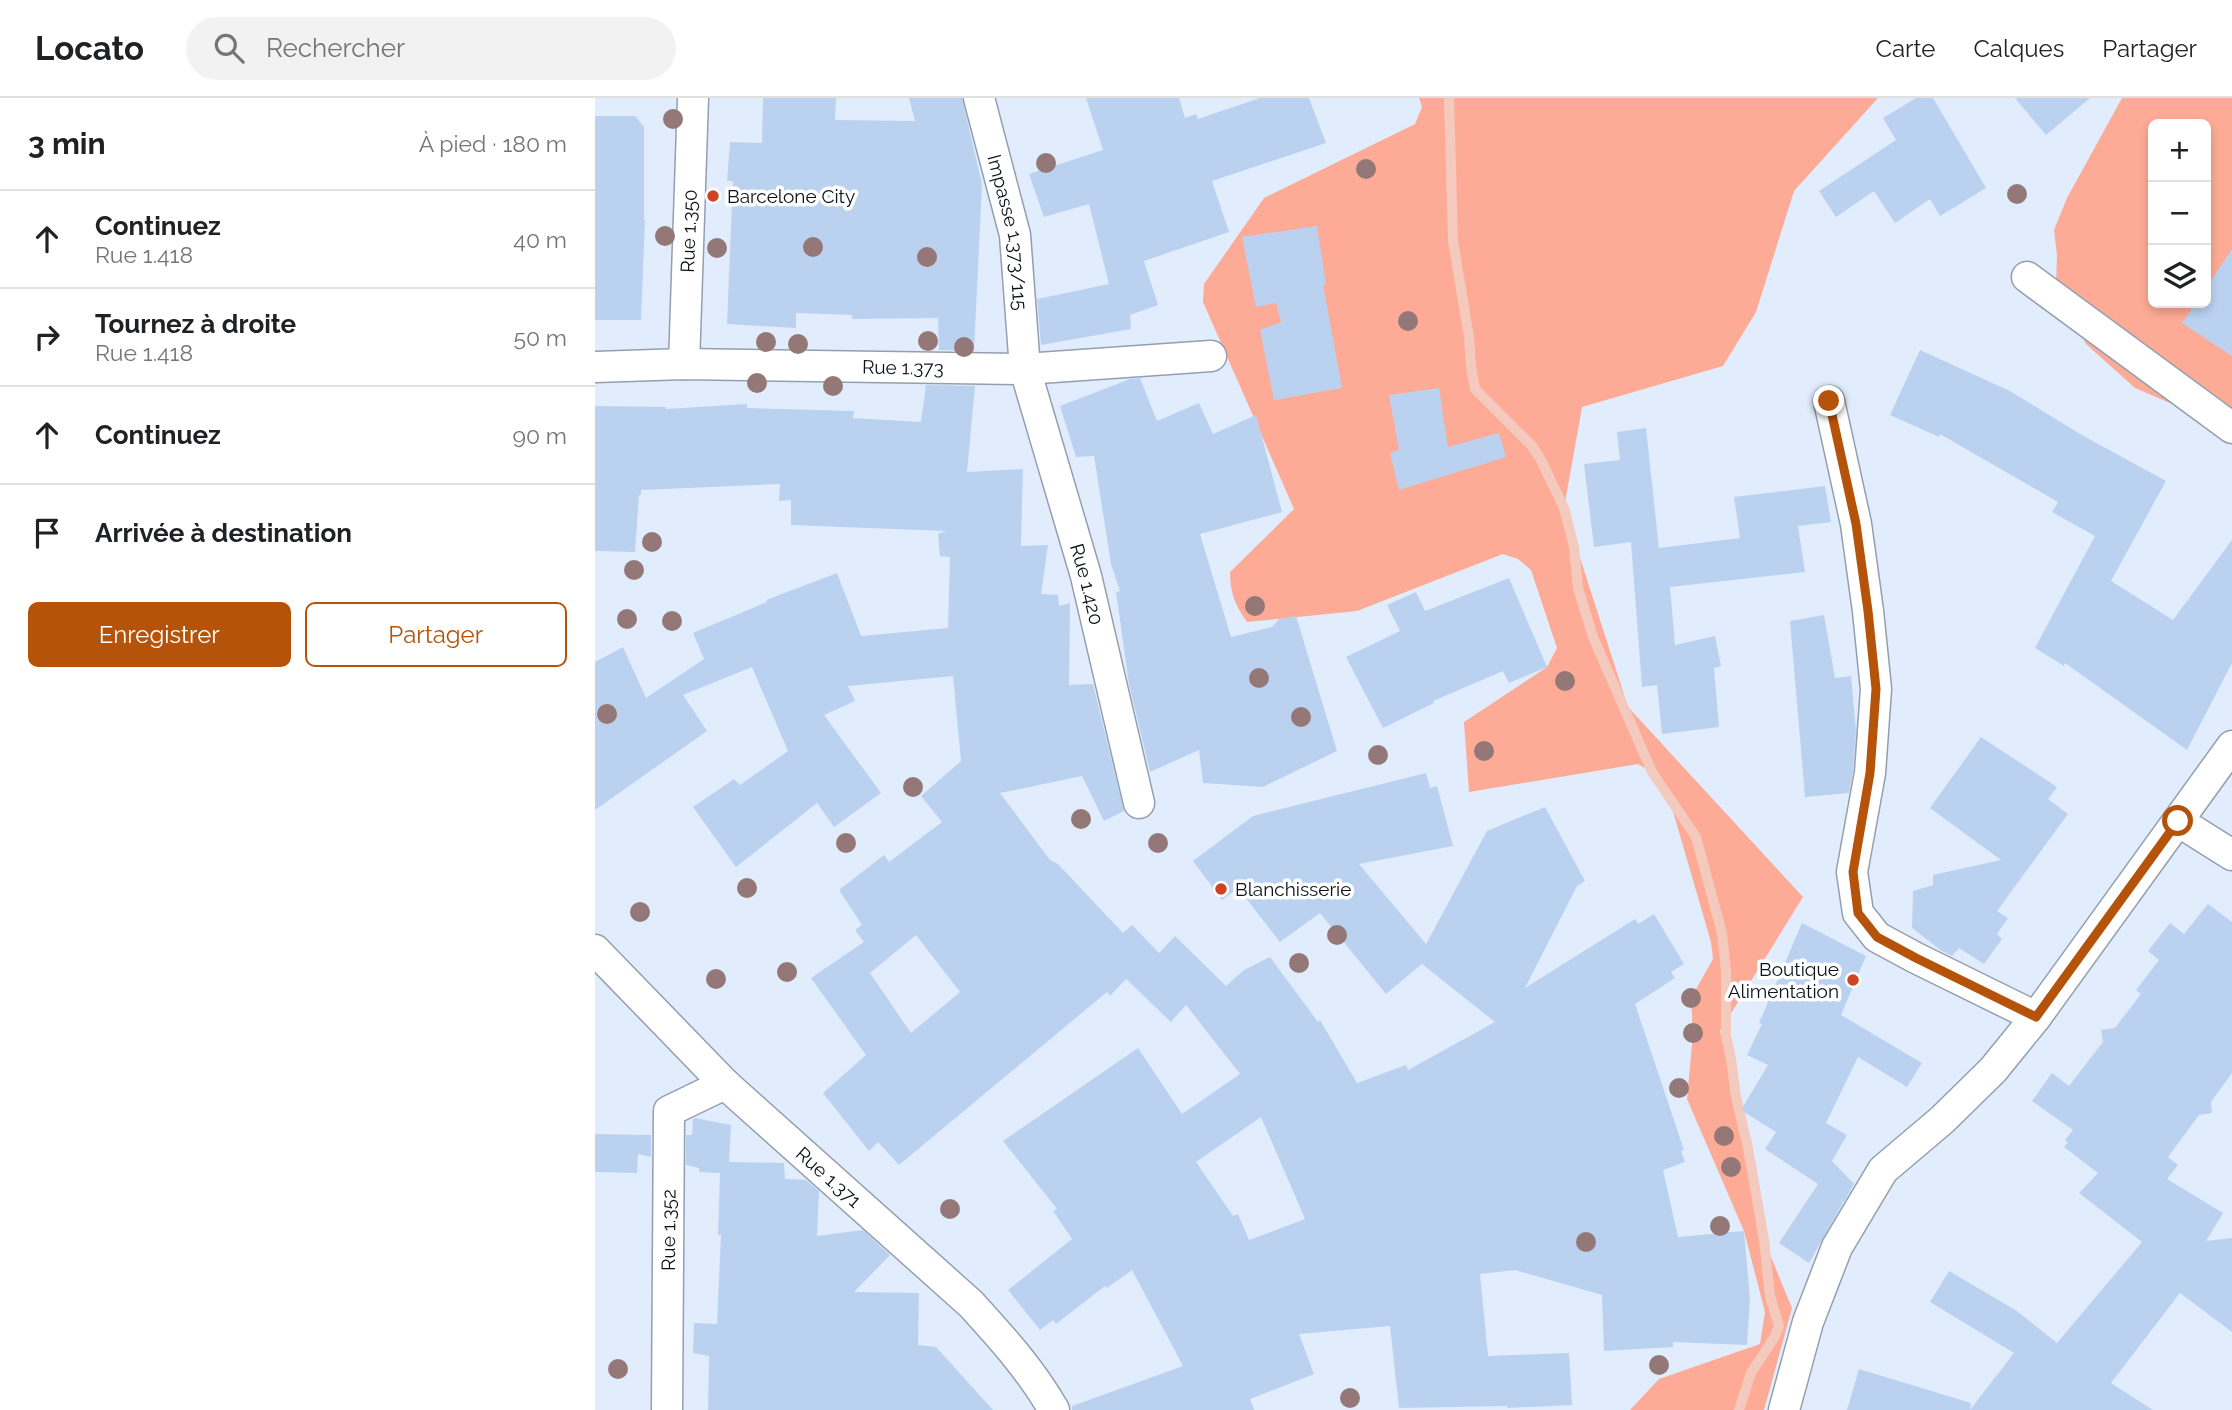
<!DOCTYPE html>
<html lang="fr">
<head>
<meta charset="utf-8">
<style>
	body { margin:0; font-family:Raleway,sans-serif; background:#f2f2f2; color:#202124 }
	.controls { position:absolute; right:21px; top:21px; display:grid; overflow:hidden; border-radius:10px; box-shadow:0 4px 10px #0003 }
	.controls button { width:63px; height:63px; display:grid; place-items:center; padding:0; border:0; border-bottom:2px solid #e0e0e0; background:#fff; color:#202124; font:35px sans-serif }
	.stop { position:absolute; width:21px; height:21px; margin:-16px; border:5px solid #b45309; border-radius:50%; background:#fff }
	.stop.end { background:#b45309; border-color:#fff; box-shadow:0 2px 7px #0008 }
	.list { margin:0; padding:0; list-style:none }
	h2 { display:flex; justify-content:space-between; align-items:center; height:91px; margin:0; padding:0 28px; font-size:30px }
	h2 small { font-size:23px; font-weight:400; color:#757577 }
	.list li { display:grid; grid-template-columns:46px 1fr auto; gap:21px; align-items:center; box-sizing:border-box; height:98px; padding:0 28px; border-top:2px solid #e0e0e0 }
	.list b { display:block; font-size:26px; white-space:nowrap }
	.list p { margin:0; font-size:23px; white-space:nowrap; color:#757577 }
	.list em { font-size:23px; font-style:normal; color:#757577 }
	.actions { display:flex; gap:14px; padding:21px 28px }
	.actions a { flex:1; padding:16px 0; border:2px solid #b45309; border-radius:10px; text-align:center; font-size:24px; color:#b45309 }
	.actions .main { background:#b45309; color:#fff }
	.icon { flex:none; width:38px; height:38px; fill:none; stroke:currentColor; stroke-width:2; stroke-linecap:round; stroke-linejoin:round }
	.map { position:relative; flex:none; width:1637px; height:1312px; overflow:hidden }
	header { display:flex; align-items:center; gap:42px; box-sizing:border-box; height:98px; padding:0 35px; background:#fff; border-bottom:2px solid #e0e0e0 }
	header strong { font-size:33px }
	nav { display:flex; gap:38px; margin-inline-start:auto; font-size:24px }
	.search { width:490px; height:63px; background:#f2f2f2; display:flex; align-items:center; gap:18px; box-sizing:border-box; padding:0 24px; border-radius:38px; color:#757577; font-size:26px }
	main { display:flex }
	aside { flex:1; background:#fff }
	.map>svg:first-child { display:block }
</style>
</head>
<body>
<header>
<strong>Locato</strong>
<div class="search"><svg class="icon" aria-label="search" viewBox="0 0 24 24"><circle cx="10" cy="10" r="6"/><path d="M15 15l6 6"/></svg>Rechercher</div>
<nav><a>Carte</a><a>Calques</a><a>Partager</a></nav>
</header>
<main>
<aside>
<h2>3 min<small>À pied · 180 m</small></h2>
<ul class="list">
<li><svg class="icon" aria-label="ahead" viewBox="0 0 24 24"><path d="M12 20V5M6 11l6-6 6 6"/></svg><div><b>Continuez</b><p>Rue 1.418</p></div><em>40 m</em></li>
<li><svg class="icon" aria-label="right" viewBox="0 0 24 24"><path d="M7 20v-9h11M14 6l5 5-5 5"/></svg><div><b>Tournez à droite</b><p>Rue 1.418</p></div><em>50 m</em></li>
<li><svg class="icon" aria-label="ahead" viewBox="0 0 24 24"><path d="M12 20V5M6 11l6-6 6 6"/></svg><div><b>Continuez</b></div><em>90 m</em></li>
<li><svg class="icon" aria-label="arrive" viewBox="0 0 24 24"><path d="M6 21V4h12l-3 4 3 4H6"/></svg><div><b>Arrivée à destination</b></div></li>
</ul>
<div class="actions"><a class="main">Enregistrer</a><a>Partager</a></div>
</aside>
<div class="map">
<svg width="1637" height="1312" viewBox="0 0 1637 1312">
	<rect width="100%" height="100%" fill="#e1edfd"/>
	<g fill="#fdab96" fill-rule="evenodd">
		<path d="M 824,0 L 1283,0 L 1199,93 L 1161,214 L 1128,268 L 987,309 L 969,410 L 1033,609 L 1208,799 L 1125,933 L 1141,999 L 1146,1012 L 1169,1142 L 1197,1210 L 1169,1312 L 1035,1312 L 1064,1281 L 1165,1246 L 1170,1214 L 1149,1133 L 1092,1001 L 1098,935 L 1096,900 L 1118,861 L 1116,844 L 1070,686 L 1057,674 L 1043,666 L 874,694 L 869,624 L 952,569 L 962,550 L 936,472 L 923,461 L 908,456 L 762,513 L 652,524 C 640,507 635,495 635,474 L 699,411 L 608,204 L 609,186 L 669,100 L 820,26 L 827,9 Z"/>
		<path d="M 1527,0 L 1637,0 L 1637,332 L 1540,290 L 1491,246 L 1461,189 L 1462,157 L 1459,132 L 1472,100 ZM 1558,26 L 1611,26 L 1611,205 L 1558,205 Z"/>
	</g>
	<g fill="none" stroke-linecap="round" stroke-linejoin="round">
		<polyline stroke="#f4cabf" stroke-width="10" points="854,0 858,143 874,239 876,268 880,291 937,348 946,362 969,410 979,449 983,490 998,539 1057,674 1101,739 1127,835 1131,873 1131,938 1136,961 1141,999 1153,1050 1169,1142 1175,1198 1184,1228 1179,1240 1156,1275 1144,1312"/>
	</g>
	<g fill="#bad2f0" fill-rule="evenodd">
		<polygon points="168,0 241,0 240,22 320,23 314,0 367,0 387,86 379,253 344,252 343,220 257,221 257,217 201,215 201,230 132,226 138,83 132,83 135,44 167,45"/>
		<polygon points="491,0 584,0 590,20 601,16 603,21 665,0 714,0 731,45 617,83 634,134 549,163 563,207 535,217 536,231 446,247 442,201 514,186 494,106 449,119 434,76 508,52"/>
		<polygon points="1321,0 1338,0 1391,90 1345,118 1335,101 1300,125 1279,93 1241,119 1224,93 1301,42 1288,20"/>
		<polygon points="1420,0 1495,0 1451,37"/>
		<polygon points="0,18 40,18 49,29 49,122 50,122 46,222 0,222"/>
		<polygon points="722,128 731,186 728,187 747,290 679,302 665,232 686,224 681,205 661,209 647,139"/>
		<polygon points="1637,151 1637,258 1587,225 1601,205 1611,205 1611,190"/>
		<polygon points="1325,252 1415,293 1485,336 1571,383 1516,483 1578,522 1637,442 1637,565 1592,652 1470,565 1469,568 1440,550 1500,438 1457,414 1463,404 1345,336 1344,339 1295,317"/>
		<polygon points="545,280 562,323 604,305 618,336 661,317 687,414 605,436 636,539 677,529 684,521 701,518 742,653 668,689 608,685 604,652 555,674 534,586 521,494 525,493 516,466 499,358 481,359 465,308 535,281"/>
		<path d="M 331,287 L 380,288 L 372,374 L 428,371 L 426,448 L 453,447 L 446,496 L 463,497 L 464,508 L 475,505 L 474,587 L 498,586 L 529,713 L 509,723 L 487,678 L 405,695 L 455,762 L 463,766 L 528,835 L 537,827 L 564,855 L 580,838 L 631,888 L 649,872 L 675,859 L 723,924 L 725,922 L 762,985 L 811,967 L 813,972 L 900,924 L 827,866 L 791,896 L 725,815 L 685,844 L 643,790 L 627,802 L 598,763 L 658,718 L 831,675 L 835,690 L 842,688 L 858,748 L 764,766 L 831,846 L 892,733 L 950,709 L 990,783 L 982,788 L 930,890 L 1040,821 L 1043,826 L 1059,816 L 1089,866 L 1076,874 L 1080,880 L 1040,906 L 1089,1052 L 1086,1053 L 1090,1064 L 1068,1072 L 1083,1139 L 1149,1133 L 1155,1200 L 1152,1247 L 1078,1244 L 1078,1249 L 1009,1253 L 1007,1197 L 920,1172 L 885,1176 L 893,1258 L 974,1255 L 977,1307 L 912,1310 L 912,1308 L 804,1310 L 795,1228 L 704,1236 L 719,1276 L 655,1301 L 659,1312 L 477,1312 L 477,1308 L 588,1268 L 537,1172 L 512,1190 L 510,1188 L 461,1226 L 458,1222 L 445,1232 L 413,1192 L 477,1141 L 458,1113 L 462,1111 L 408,1043 L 543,950 L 587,1016 L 645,976 L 591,907 L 576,924 L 531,881 L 515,898 L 512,894 L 304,1067 L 283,1044 L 274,1053 L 228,995 L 271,957 L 216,880 L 269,844 L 260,832 L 267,827 L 244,792 L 289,757 L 294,764 L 347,724 L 326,698 L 366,663 L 358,578 L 253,588 L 260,603 L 229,617 L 286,695 L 239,729 L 222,705 L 141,769 L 98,709 L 139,681 L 145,687 L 193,653 L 157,569 L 88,597 L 112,633 L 0,712 L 0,564 L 28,549 L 51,600 L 109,561 L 98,535 L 172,504 L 171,502 L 242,475 L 266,538 L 353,530 L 355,459 L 345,458 L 343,436 L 351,433 L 196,427 L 196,402 L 184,403 L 185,386 L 46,392 L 46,397 L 44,397 L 40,454 L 0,453 L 0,308 L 71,309 L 71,311 L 152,306 L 152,310 L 259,313 L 258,320 L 326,324 ZM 321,837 L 365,894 L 316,935 L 275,875 ZM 666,1019 L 710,1121 L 654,1142 L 643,1116 L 638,1118 L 601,1064 Z"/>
		<polygon points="844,290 853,349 904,335 911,359 804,392 795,355 804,352 794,297"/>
		<polygon points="1051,330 1064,450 1145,440 1139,399 1230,388 1236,424 1203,428 1210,474 1075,489 1080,547 1120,538 1126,568 1119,570 1124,629 1067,636 1062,587 1047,589 1036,444 999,449 989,366 1025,362 1022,334"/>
		<polygon points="914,480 952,569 914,585 908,573 838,603 839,605 788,630 751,559 805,533 792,507 821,494 830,513"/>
		<polygon points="1229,517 1240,580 1256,578 1261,632 1258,673 1254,695 1210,699 1195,523"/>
		<polygon points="1386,639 1462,689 1453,701 1473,716 1402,813 1413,820 1402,836 1407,841 1389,866 1364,850 1357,858 1347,853 1317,830 1318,793 1338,787 1338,777 1406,762 1335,710"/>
		<polygon points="1613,806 1637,824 1637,975 1616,1004 1617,1015 1604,1017 1573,1059 1583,1067 1572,1081 1628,1115 1611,1143 1637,1140 1637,1234 1585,1195 1516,1285 1558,1312 1375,1312 1419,1255 1335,1204 1354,1173 1422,1213 1462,1245 1547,1144 1484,1095 1503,1075 1469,1049 1473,1044 1470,1042 1478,1032 1437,1003 1457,975 1474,988 1508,944 1506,932 1520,930 1546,896 1541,892 1564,862 1553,853 1575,825 1589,836"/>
		<polygon points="1207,825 1271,858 1246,917 1327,965 1312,989 1263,959 1231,1025 1252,1037 1237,1063 1259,1086 1249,1104 1245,1103 1248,1105 1214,1165 1184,1145 1223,1086 1170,1051 1181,1034 1146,1012 1173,967 1152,957 1167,926 1164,925"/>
		<polygon points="100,1020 136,1027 134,1064 189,1065 190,1081 211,1082 224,1093 222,1138 268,1132 295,1157 259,1194 324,1195 323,1247 341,1249 398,1312 113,1312 114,1258 98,1255 99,1225 122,1226 126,1137 123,1137 125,1075 104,1074 104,1070 91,1067 91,1037 97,1037 98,1021"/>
		<polygon points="0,1036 56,1037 56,1059 43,1056 42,1075 0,1074"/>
		<polygon points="1264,1271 1376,1305 1375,1312 1252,1312"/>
	</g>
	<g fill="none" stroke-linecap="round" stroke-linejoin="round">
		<defs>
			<g id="street">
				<path id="s1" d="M 384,0 L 420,137 L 430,271 L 491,478 L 544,705"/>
				<polyline points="1432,179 1637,330"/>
				<path id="s2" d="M 89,266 L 98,0"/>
				<path id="s3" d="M 0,269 L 89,266 L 430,271 L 616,258"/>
				<polyline points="1234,303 1261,426 1273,513 1281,591 1275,675 1257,774 1263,815 1282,839 1321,860 1441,919 1637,648"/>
				<polyline points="1583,723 1637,757"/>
				<path id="s4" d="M 0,852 L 130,986 L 376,1206 C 407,1240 436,1272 459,1312"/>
				<path id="s5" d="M 72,1312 L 74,1013 L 130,986"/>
				<polyline points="1189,1312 1213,1224 1242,1149 1288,1072 1347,1022 1398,972 1441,919"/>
			</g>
		</defs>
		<use href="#street" stroke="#949fae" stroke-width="33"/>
		<use href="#street" stroke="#fff" stroke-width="30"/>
	</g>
	<g fill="#947877">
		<circle cx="78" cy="21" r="10"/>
		<circle cx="451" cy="65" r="10"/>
		<circle cx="771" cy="71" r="10"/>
		<circle cx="1422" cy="96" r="10"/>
		<circle cx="70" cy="138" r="10"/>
		<circle cx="218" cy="149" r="10"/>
		<circle cx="122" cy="150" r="10"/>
		<circle cx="332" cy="159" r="10"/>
		<circle cx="813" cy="223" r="10"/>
		<circle cx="333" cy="243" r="10"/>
		<circle cx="171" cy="244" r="10"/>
		<circle cx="203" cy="246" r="10"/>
		<circle cx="369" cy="249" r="10"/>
		<circle cx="162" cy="285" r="10"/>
		<circle cx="238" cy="288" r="10"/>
		<circle cx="57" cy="444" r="10"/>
		<circle cx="39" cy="472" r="10"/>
		<circle cx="660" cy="508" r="10"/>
		<circle cx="32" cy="521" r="10"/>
		<circle cx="77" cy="523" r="10"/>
		<circle cx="664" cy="580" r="10"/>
		<circle cx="970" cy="583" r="10"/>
		<circle cx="12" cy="616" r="10"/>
		<circle cx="706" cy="619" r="10"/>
		<circle cx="889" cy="653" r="10"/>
		<circle cx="783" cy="657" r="10"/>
		<circle cx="318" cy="689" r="10"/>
		<circle cx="486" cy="721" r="10"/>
		<circle cx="251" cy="745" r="10"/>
		<circle cx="563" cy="745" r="10"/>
		<circle cx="152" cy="790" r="10"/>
		<circle cx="45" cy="814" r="10"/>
		<circle cx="742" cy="837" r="10"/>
		<circle cx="704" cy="865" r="10"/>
		<circle cx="192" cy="874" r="10"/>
		<circle cx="121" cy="881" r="10"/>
		<circle cx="1096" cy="900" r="10"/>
		<circle cx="1098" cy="935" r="10"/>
		<circle cx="1084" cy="990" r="10"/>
		<circle cx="1129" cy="1038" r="10"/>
		<circle cx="1136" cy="1069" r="10"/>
		<circle cx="355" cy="1111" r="10"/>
		<circle cx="1125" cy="1128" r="10"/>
		<circle cx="991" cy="1144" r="10"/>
		<circle cx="1064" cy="1267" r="10"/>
		<circle cx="23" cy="1271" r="10"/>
		<circle cx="755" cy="1300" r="10"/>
	</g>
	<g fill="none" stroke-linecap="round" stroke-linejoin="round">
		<polyline stroke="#b45309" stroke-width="9" points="1234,303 1261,426 1273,513 1281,591 1275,675 1258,774 1263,815 1282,839 1321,860 1441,919 1583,723"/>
	</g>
	<g fill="#ce4423" stroke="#fff" stroke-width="2.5">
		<circle cx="118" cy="98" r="7"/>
		<circle cx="626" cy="791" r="7"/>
		<circle cx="1258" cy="882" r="7"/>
	</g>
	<g text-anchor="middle" stroke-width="7" stroke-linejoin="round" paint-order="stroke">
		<g font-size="19" fill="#0e1217" stroke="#fff" text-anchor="start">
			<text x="132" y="105">Barcelone City</text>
			<text x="640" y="798">Blanchisserie</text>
			<text x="1244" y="878" text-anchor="end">Boutique<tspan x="1244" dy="22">Alimentation</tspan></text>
		</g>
		<g font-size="19" fill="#0e1217" stroke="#fff">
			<text dy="7" stroke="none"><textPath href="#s2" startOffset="133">Rue 1.350</textPath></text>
			<text dy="7" stroke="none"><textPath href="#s1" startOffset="138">Impasse 1.373/115</textPath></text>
			<text dy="7" stroke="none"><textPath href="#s3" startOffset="308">Rue 1.373</textPath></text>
			<text dy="7" stroke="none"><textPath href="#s1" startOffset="500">Rue 1.420</textPath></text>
			<text dy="7" stroke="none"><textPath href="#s4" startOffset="326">Rue 1.371</textPath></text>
			<text dy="7" stroke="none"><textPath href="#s5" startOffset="180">Rue 1.352</textPath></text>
		</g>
	</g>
</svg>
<div class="controls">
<button>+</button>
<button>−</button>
<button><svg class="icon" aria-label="layers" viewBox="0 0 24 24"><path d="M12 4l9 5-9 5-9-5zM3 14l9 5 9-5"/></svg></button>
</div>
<div class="stop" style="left:1583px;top:723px"></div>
<div class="stop end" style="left:1234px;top:303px"></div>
</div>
</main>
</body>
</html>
